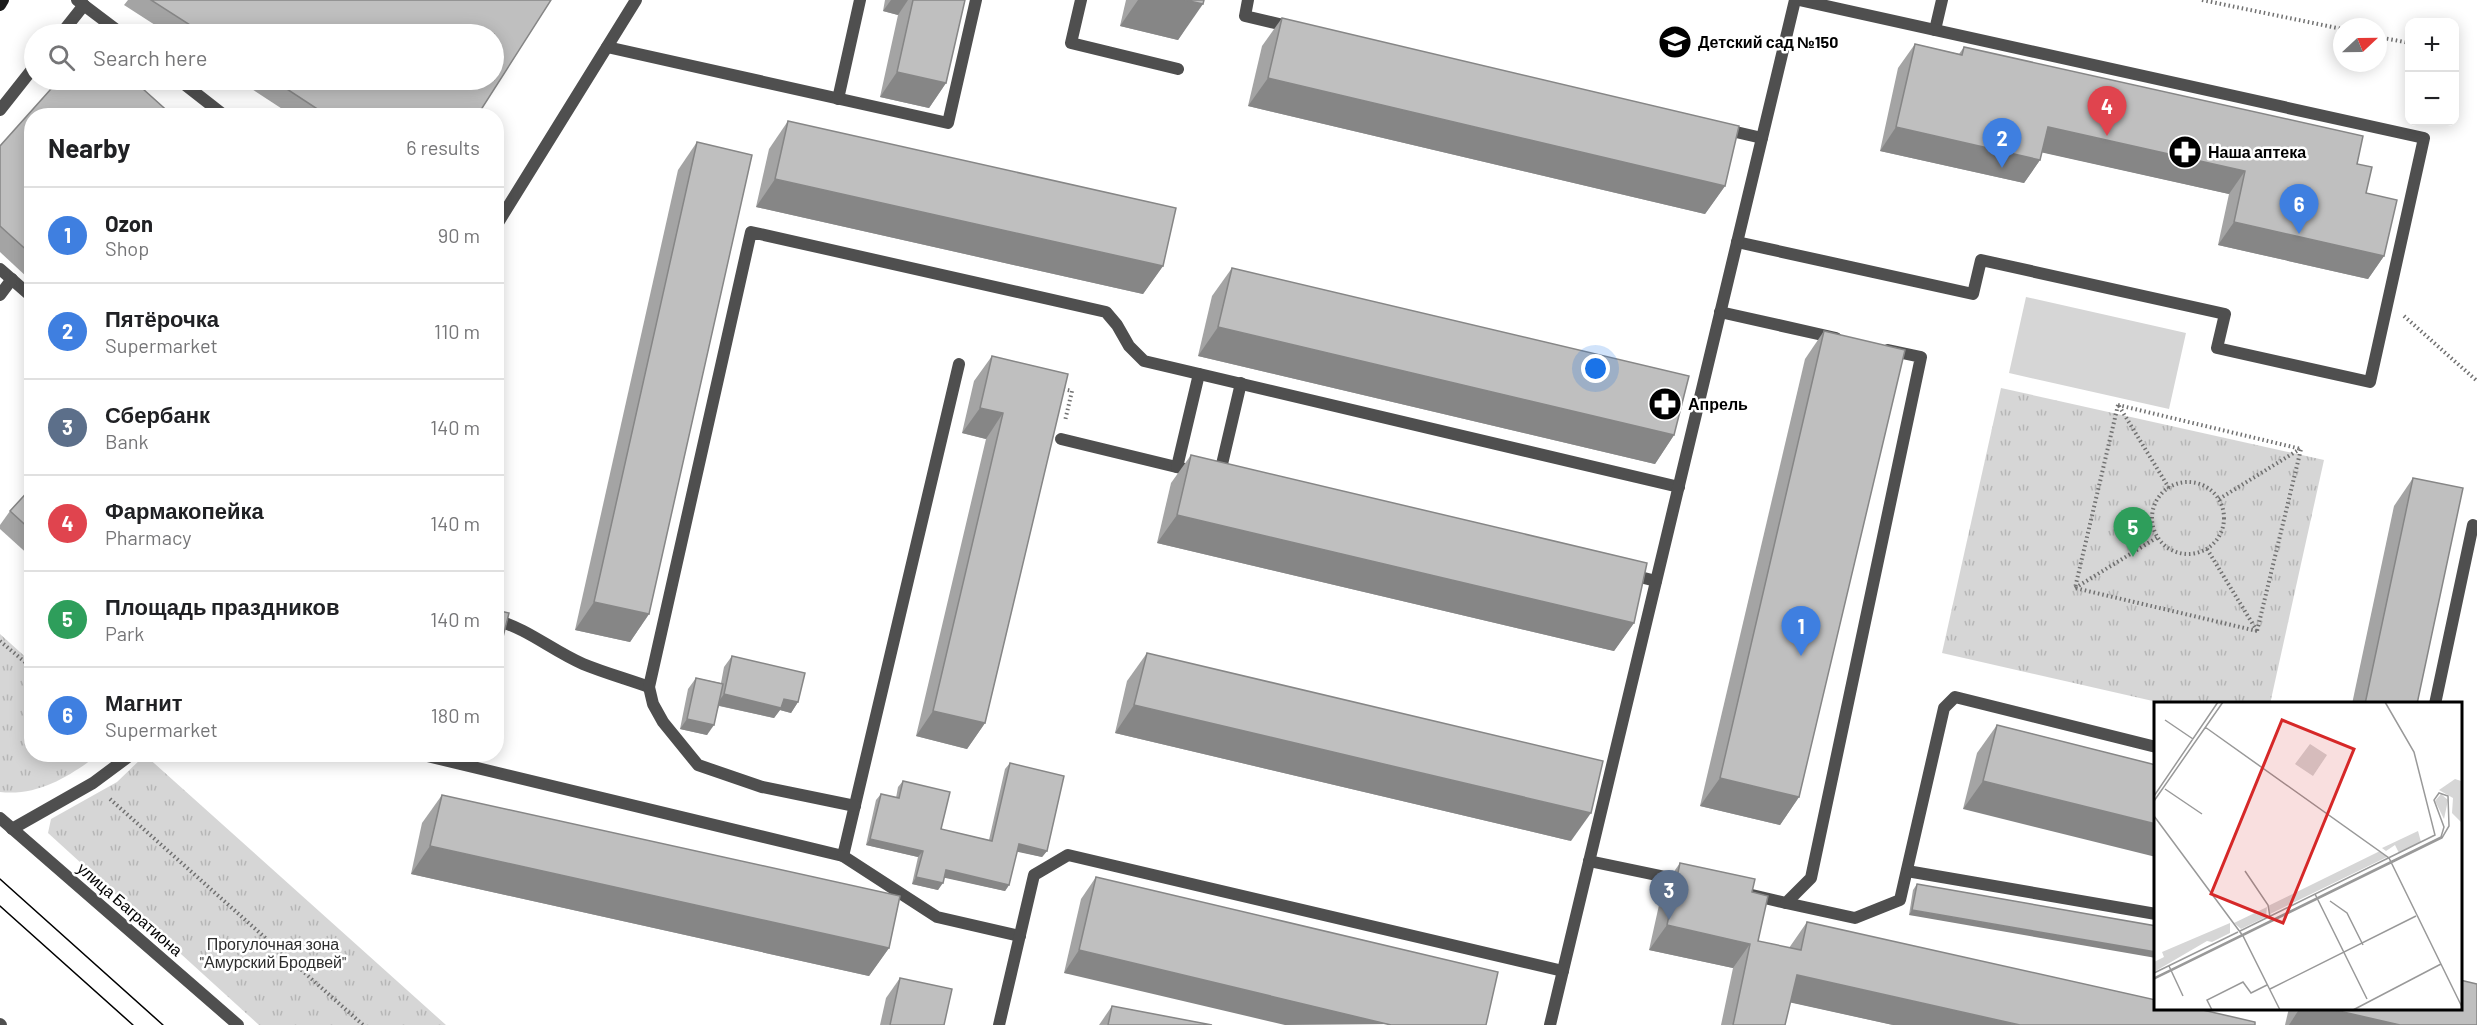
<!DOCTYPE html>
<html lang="en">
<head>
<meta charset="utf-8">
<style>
	body { margin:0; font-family:Barlow,sans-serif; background:#f6f6f6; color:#202124 }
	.controls { position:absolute; right:18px; top:18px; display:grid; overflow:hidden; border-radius:12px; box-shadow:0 3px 15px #0003 }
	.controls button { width:54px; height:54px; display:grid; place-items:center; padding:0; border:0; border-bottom:2px solid #e0e0e0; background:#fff; color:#202124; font:30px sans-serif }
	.compass { position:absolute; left:2333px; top:18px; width:54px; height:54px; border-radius:50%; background:#fff; box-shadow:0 3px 15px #0003; rotate:68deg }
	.you { position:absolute; left:1596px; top:369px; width:21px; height:21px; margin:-15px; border:4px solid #fff; border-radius:50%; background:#1a73e8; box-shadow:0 0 0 9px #1a73e833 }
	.badge { display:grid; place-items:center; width:39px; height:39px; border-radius:50%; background:#000; color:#fff; font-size:20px; font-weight:700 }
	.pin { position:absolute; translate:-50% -50px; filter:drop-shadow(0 2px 3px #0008) }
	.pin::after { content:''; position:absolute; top:32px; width:21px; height:18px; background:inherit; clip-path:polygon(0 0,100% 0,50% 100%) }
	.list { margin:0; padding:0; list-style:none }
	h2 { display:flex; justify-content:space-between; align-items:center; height:78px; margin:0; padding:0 24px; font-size:26px }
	h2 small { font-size:20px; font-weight:400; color:#757577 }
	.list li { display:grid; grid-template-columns:39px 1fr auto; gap:18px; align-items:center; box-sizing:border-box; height:96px; padding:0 24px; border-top:2px solid #e0e0e0 }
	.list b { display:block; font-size:22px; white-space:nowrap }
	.list p { margin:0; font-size:20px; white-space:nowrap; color:#757577 }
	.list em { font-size:20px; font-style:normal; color:#757577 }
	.icon { flex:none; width:33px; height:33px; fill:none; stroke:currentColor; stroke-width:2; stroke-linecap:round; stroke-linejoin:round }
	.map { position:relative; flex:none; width:2477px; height:1025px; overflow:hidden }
	.search { position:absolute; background:#fff; box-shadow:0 3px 15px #0003; left:24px; top:24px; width:480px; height:66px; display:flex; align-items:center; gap:15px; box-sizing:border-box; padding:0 21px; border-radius:33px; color:#757577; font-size:22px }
	.panel { position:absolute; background:#fff; box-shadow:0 3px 15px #0003; left:24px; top:108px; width:480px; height:654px; border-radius:24px }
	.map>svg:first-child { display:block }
</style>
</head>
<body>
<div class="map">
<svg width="2477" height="1025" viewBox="0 0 2477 1025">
	<defs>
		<pattern id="park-tufts" width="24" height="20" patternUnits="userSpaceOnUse" patternTransform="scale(1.5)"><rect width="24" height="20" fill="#d6d6d6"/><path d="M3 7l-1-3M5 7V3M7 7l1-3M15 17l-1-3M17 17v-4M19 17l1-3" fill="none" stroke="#b6b6b6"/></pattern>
	</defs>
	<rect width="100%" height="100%" fill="#fff"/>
	<g fill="url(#park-tufts)">
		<polygon points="2001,388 2324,460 2270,704 2166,704 1942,653"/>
		<path d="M 0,634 L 31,662 L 32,754 L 98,755 C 68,777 39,796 0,792 Z"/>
		<polygon points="145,755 446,1025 259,1025 48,833 51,819 117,782"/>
	</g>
	<polygon fill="#d6d6d6" points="2026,297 2186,333 2169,409 2009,373"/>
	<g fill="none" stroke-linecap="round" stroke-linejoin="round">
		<g stroke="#717171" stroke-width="4" stroke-dasharray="1.5 3" stroke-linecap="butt">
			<polyline points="2202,0 2342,29"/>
			<polyline points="2378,37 2410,43"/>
			<polyline points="2404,316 2477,381"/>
			<polyline points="1059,388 1072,391 1065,421"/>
			<polyline points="2118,405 2075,588 2257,631"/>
			<polyline points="2118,405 2301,449 2257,631"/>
			<polyline points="2119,406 2169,488"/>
			<circle cx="2188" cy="518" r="36"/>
			<polyline points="2219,499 2300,449"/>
			<polyline points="2207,549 2257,631"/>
			<polyline points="2075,588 2158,537"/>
			<polyline points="0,641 32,668"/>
			<polyline points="110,799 363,1025"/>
		</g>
		<g stroke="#4f4f4f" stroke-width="12">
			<polyline points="77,0 122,34"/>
			<polyline points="1081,0 1071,43 1178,69"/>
			<polyline points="1248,0 1245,16 1292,27"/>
			<polyline points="1935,30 1942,0"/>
			<polyline points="61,34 84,5"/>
			<polyline points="607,47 948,123 976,0"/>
			<polyline points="179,80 225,116"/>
			<polyline points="838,99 860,0"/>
			<polyline points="0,110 34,67"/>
			<polyline points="1723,129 1762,138"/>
			<polyline points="496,226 636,0"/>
			<polyline points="1737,242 1973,294 1981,260 2225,314 2217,348 2370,382 2424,138 1799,0"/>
			<polyline points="0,269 32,297"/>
			<polyline points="0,295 12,279"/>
			<polyline points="1720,312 1836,338"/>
			<polyline points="1061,439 1197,472"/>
			<polyline points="1177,467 1199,374"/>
			<polyline points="1219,477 1241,383"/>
			<polyline points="1628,574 1656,581"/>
			<path d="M 496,620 C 528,629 553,651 583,664 C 605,673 627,679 649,687"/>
			<polyline points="2435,704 2473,525"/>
			<polyline points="419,754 843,856 959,364"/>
			<polyline points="855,806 762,787 698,765 663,722 653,704 649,687 751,232 1106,312 1117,325 1129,346 1144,361 1679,487"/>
			<polyline points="843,856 937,917 1020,936"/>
			<polyline points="1589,861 1685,881"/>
			<polyline points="1907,871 2156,914"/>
			<polyline points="1752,895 1786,903 1811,878 1921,357 1888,350"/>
			<polyline points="1786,903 1855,918 1900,900 1944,708 1955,697 2156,747"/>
			<polyline points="0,1024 1,1025"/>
			<polyline points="999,1025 1034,875 1068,855 1563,971"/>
		</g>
		<g stroke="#4f4f4f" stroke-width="12">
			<polyline points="12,829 93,783 132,754"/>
			<polyline points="1550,1025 1795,0"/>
		</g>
		<polyline stroke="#4f4f4f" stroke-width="12" points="0,818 238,1025"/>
		<polyline stroke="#1c1c1c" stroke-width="12" points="0,5 3,0"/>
		<g stroke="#000" stroke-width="1.5">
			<polyline points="0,879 163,1025"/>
			<polyline points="0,906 133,1025"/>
		</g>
	</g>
	<g fill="#a4a4a4">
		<polygon points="128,0 551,0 477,116 293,116 238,80 494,80 494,34 169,34 124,5"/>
		<polygon points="885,0 965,0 946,83 929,108 880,97 898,15 883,11"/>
		<polygon points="1126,0 1204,0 1178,40 1120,26"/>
		<polygon points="1282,18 1725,186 1705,214 1248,106 1262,46"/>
		<polygon points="1915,44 1959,54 1964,47 2357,164 2384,256 2368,279 2218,245 2229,194 2042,152 2040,160 2024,183 1880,151 1898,68"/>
		<polygon points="32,116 32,274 28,278 0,252 0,146"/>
		<polygon points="788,121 1163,266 1143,294 756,207 769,149"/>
		<polygon points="697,142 649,614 630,642 575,630 678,170"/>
		<polygon points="1232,268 1674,435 1655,464 1198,356 1212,296"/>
		<polygon points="1824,331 1799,797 1780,825 1700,806 1805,359"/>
		<polygon points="992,356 1068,374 985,723 967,749 916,736 986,439 962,433 974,381"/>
		<polygon points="1191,455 1634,623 1614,651 1157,543 1171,483"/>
		<polygon points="2413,478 2417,704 2352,704 2394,506"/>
		<polygon points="32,487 32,558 0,529 0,525 10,511"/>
		<polygon points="1147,653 1571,841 1115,733 1127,681"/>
		<polygon points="732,656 798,702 791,713 780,710 774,718 719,706 707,735 680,729 688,689 696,678 721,683 724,667"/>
		<polygon points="1997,725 2156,765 1963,809 1977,753"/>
		<polygon points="1010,763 1047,851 1042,857 1017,851 1009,885 1005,891 944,877 938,890 912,884 918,857 866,845 876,800 881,794 896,798 898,787 903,781 941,829 989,840 1005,769"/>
		<polygon points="442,795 889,948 869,976 411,874 422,823"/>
		<polygon points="1680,863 1752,892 1758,941 1789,948 1807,922 1893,1025 1790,1002 1785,1025 1721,1025 1733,968 1649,950 1663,887"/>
		<polygon points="1096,877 1486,1025 1064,973 1081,899"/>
		<polygon points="1917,884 2156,926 1909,915 1913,890"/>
		<polygon points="900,978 944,1025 880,1025 886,998"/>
		<polygon points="1112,1006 1212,1025 1099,1025"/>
		<polygon points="2289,1008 2460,1008 2477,1025 2285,1025"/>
	</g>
	<g fill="#868686">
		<polygon points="891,0 908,0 898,15 883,11"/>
		<polygon points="1138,0 1185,0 1203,4 1178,40 1120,26"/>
		<polygon points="897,72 946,83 929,108 880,97"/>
		<polygon points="1268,78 1725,186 1705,214 1248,106"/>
		<polygon points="1896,127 2040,160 2024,183 1880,151"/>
		<polygon points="2048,127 2245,171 2229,194 2031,150"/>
		<polygon points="775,179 1163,266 1143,294 756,207"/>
		<polygon points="2234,222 2384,256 2368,279 2218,245"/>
		<polygon points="1218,327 1674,435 1655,464 1198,356"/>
		<polygon points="980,408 1003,413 986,439 962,433"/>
		<polygon points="1177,515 1634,623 1614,651 1157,543"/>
		<polygon points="594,602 649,614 630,642 575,630"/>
		<polygon points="724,694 784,699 798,702 791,713 780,710 774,718 716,705"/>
		<polygon points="1134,705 1591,813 1571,841 1115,733"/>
		<polygon points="933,711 985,723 967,749 916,736"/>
		<polygon points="687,719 714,725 707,735 680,729"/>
		<polygon points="1720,778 1799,797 1780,825 1700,806"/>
		<polygon points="1983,781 2156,824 2156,857 1963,809"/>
		<polygon points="870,839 923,851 918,857 866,845"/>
		<polygon points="1019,844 1047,851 1042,857 1014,851"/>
		<polygon points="430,846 889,948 869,976 411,874"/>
		<polygon points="946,870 1009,885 1005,891 941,877"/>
		<polygon points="916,877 943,883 938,890 912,884"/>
		<polygon points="1912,910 2156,952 2156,958 1909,915"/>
		<polygon points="1667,925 1750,944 1733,968 1649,950"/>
		<polygon points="1079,950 1391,1024 1285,1025 1064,973"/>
		<polygon points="1797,975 2020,1025 1893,1025 1779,1000"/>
		<polygon points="2300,1008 2326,1008 2400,1025 2289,1025"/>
	</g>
	<g fill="#bfbfbf" stroke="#868686" stroke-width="1.5">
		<polygon points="151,0 551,0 477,116 328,116 273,80 494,80 494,34 204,34"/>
		<polygon points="913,0 965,0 946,83 897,72"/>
		<polygon points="1185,0 1204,0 1203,4"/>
		<polygon points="1282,18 1739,126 1725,186 1268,78"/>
		<polygon points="1915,44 1962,55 1964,47 2363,136 2357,164 2372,167 2366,193 2397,200 2384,256 2234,222 2245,171 2048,127 2040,160 1896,127"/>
		<polygon points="59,80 133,80 173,116 32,116 32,255 0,226 0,146"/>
		<polygon points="788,121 1176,208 1163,266 775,179"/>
		<polygon points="697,142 752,155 649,614 594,602"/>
		<polygon points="1232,268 1689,376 1674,435 1218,327"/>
		<polygon points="1824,331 1905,350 1799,797 1720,778"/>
		<polygon points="992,356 1068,374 985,723 933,711 1003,413 980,408"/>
		<polygon points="1191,455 1647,563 1634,623 1177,515"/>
		<polygon points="2413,478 2463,488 2417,704 2365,704"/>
		<polygon points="32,487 32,531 10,511"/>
		<polygon points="496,610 509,613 496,665"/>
		<polygon points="1147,653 1603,761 1591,813 1134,705"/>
		<polygon points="732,656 805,673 798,702 784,699 781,708 724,694"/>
		<polygon points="696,678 723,684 714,725 687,719"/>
		<polygon points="1997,725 2156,765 2156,824 1983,781"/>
		<polygon points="1010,763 1064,776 1047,851 1019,844 1009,885 946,870 943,883 916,877 923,851 870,839 881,794 899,798 903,781 950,792 941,829 992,841"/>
		<polygon points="442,795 900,896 889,948 430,846"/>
		<polygon points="1680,863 1755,879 1752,892 1768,896 1758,941 1801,950 1807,922 2156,1000 2156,1008 2194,1008 2255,1022 2255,1025 2020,1025 1797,975 1785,1025 1733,1025 1750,944 1667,925"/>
		<polygon points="1096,877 1498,972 1486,1025 1391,1025 1079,950"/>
		<polygon points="1917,884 2156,926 2156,952 1912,910"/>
		<polygon points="900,978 952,989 944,1025 890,1025"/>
		<polygon points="2460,980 2477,984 2477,1025 2400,1025 2326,1008 2460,1008"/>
		<polygon points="1112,1006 1212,1025 1108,1025"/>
	</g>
	<defs>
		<symbol id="school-disc" viewBox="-11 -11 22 22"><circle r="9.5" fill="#000" stroke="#fff"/><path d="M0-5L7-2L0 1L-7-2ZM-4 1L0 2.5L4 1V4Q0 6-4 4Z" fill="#fff"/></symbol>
		<symbol id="pharmacy-disc" viewBox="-11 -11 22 22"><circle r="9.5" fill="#000" stroke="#fff"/><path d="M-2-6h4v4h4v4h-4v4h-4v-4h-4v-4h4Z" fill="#fff"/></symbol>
	</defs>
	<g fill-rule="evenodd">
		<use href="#school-disc" x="1656" y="23" width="38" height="38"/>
		<use href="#pharmacy-disc" x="2166" y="133" width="38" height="38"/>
		<use href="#pharmacy-disc" x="1646" y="385" width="38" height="38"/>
	</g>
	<g text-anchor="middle" stroke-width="5" stroke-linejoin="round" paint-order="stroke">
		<g font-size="16" font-weight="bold" fill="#000" stroke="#fff" text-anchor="start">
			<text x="1698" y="48">Детский сад №150</text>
			<text x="2208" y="158">Наша аптека</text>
			<text x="1688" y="410">Апрель</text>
		</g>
		<g font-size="16" fill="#000" stroke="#fff">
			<text transform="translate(130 909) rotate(41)" y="6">улица Багратиона</text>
		</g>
		<g font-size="16" fill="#2d2d2d" stroke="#fff">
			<text x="273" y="950">Прогулочная зона<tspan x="273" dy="18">"Амурский Бродвей"</tspan></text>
		</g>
	</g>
	<g transform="translate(2154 702)">
		<rect width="308" height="308" fill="#fff"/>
		<path d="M 301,77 L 307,79 L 307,120 L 298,111 L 299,96 L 285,88 ZM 287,92 L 294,98 L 290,117 L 281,99 Z" fill="#d6d6d6"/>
		<path d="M 156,42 L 173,53 L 159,74 L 141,62 ZM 264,129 L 267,140 L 245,151 L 241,143 L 232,149 L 228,146 ZM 226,149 L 233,155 L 116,212 L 114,204 ZM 113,205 L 112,215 L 87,227 L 80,221 ZM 76,221 L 76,231 L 58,240 L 53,239 L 0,270 L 0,260 L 10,255 L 8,250 Z" fill="#d6d6d6"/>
		<path fill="none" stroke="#999" stroke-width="1.5" d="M 11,18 L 39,37M 51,25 L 235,156 L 308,305M 11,87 L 48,112M 0,94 L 64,0M 0,99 L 69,0M 0,114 L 89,234 L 126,308M 91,169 L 114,203 L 116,215M 161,192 L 213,297M 176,199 L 193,211 L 209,243M 86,229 L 281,133 L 260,50 L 231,0M 15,264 L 29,294M 0,271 L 84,230M 0,276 L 287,135 L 290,125 L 280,98 L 285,91 L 294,94 L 295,124 L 288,136 L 0,277M 116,287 L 262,214M 58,308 L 53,298 L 89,280 L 97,291 L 113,283M 199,308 L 287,262"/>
		<path fill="#d62828" fill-opacity="0.15" stroke="#d62828" stroke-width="3" d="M 128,18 L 200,47 L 129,221 L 57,192 Z"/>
		<rect width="308" height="308" fill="none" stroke="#000" stroke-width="3"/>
	</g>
</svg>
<div class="controls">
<button>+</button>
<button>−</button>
</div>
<svg class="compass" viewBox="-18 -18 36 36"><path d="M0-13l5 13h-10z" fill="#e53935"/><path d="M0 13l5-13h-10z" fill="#757577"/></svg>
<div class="you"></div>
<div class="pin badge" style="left:1801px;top:656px;background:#3f7fe0">1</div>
<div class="pin badge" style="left:2002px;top:168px;background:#3f7fe0">2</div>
<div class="pin badge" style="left:1669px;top:920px;background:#5c6f8a">3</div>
<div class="pin badge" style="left:2107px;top:136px;background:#e0444e">4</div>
<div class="pin badge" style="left:2133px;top:557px;background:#2e9e5b">5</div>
<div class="pin badge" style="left:2299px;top:234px;background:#3f7fe0">6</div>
<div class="search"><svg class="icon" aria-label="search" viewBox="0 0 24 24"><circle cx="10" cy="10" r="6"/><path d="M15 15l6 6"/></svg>Search here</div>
<section class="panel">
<h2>Nearby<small>6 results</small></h2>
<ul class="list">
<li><span class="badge" style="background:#3f7fe0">1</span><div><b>Ozon</b><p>Shop</p></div><em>90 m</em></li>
<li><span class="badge" style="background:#3f7fe0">2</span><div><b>Пятёрочка</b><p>Supermarket</p></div><em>110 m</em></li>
<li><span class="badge" style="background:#5c6f8a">3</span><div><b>Сбербанк</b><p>Bank</p></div><em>140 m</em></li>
<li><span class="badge" style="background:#e0444e">4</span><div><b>Фармакопейка</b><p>Pharmacy</p></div><em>140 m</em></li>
<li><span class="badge" style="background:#2e9e5b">5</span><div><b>Площадь праздников</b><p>Park</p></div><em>140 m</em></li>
<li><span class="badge" style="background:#3f7fe0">6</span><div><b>Магнит</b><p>Supermarket</p></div><em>180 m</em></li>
</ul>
</section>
</div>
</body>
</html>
